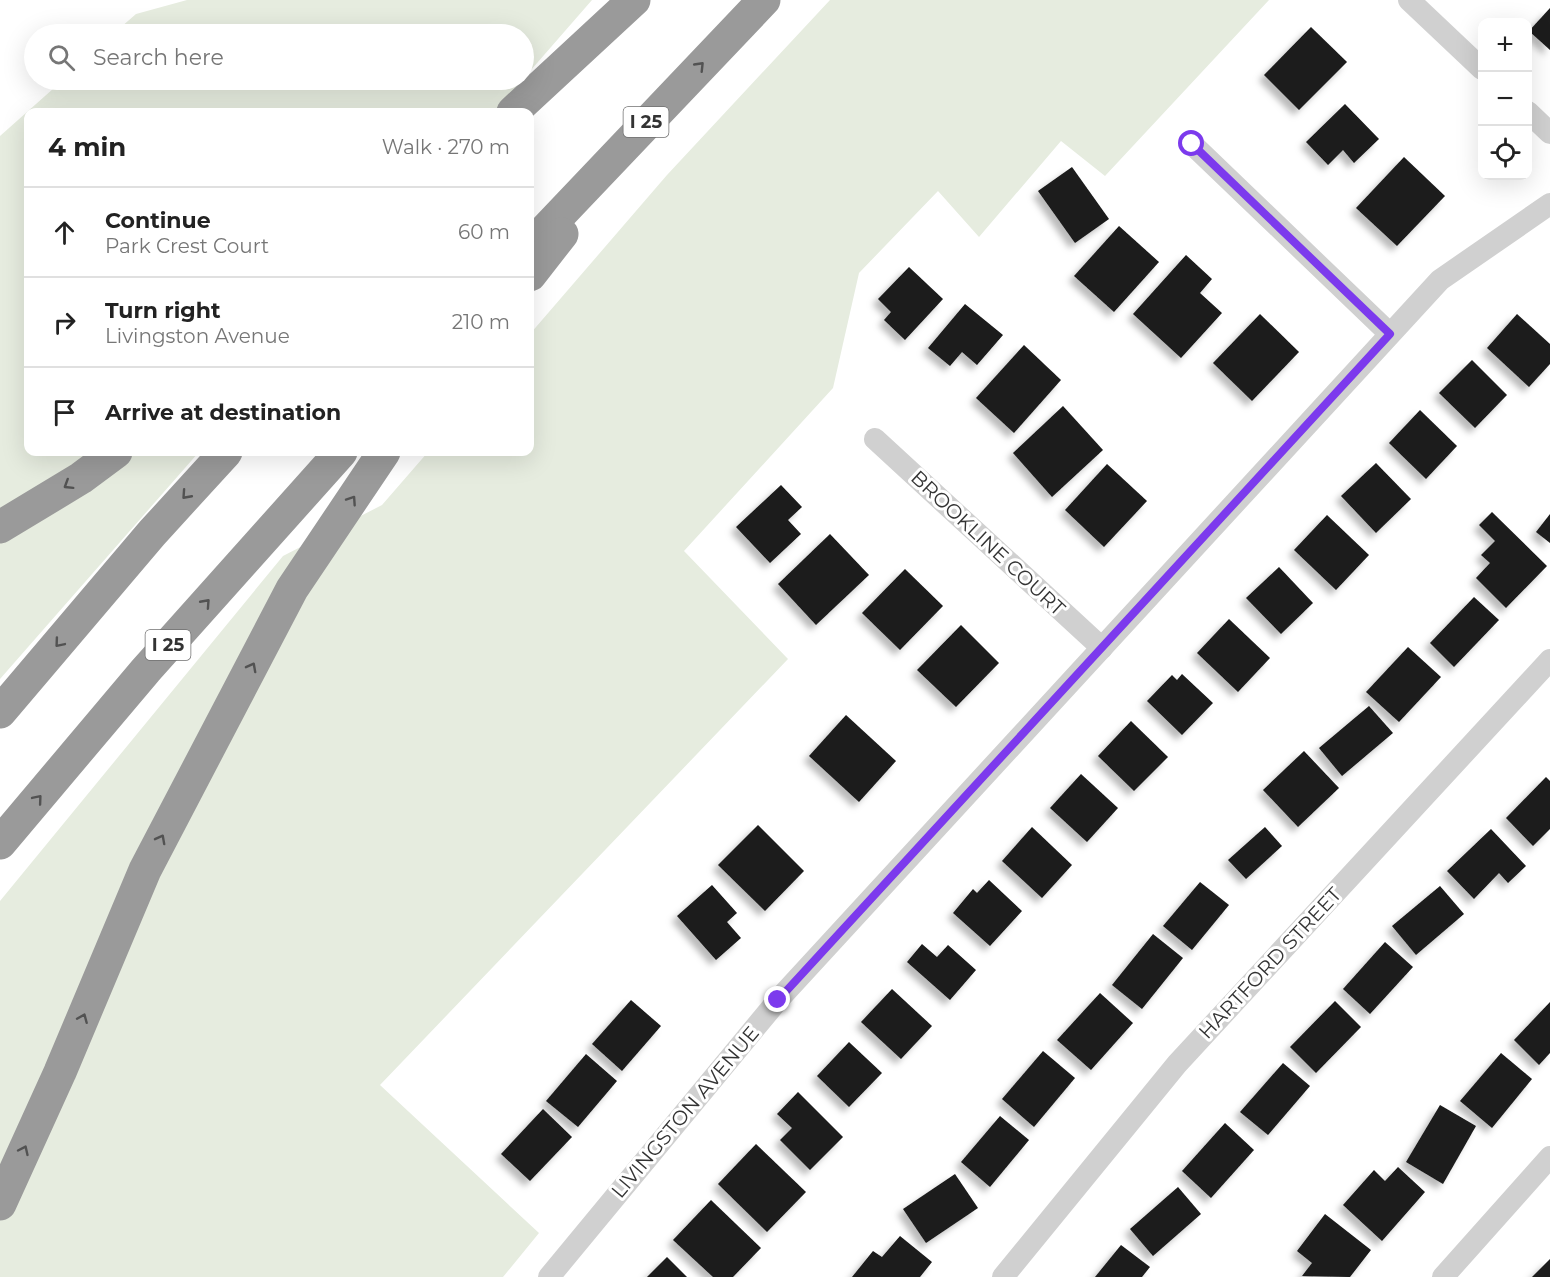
<!DOCTYPE html>
<html lang="en">
<head>
<meta charset="utf-8">
<style>
	body { margin:0; font-family:Montserrat,sans-serif; background:#f2f2f2; color:#222 }
	.controls { position:absolute; right:18px; top:18px; display:grid; overflow:hidden; border-radius:12px; box-shadow:0 6px 24px #0002 }
	.controls button { width:54px; height:54px; display:grid; place-items:center; padding:0; border:0; border-bottom:2px solid #e0e0e0; background:#fff; color:#222; font:30px sans-serif }
	.stop { position:absolute; width:18px; height:18px; margin:-14px; border:4px solid #7c3aed; border-radius:50%; background:#fff }
	.stop.end { background:#7c3aed; border-color:#fff; box-shadow:0 2px 6px #0008 }
	.list { margin:0; padding:0; list-style:none }
	h2 { display:flex; justify-content:space-between; align-items:center; height:78px; margin:0; padding:0 24px; font-size:26px }
	h2 small { font-size:20px; font-weight:400; color:#767676 }
	.list li { display:grid; grid-template-columns:39px 1fr auto; gap:18px; align-items:center; box-sizing:border-box; height:90px; padding:0 24px; border-top:2px solid #e0e0e0 }
	.list b { display:block; font-size:22px; white-space:nowrap }
	.list p { margin:0; font-size:20px; white-space:nowrap; color:#767676 }
	.list em { font-size:20px; font-style:normal; color:#767676 }
	.icon { flex:none; width:33px; height:33px; fill:none; stroke:currentColor; stroke-width:2; stroke-linecap:round; stroke-linejoin:round }
	.map { position:relative; flex:none; width:1550px; height:1277px; overflow:hidden }
	.search { position:absolute; background:#fff; box-shadow:0 6px 24px #0002; left:24px; top:24px; width:510px; height:66px; display:flex; align-items:center; gap:15px; box-sizing:border-box; padding:0 21px; border-radius:33px; color:#767676; font-size:22px }
	.panel { position:absolute; background:#fff; box-shadow:0 6px 24px #0002; left:24px; top:108px; width:510px; height:348px; border-radius:12px }
	.map>svg:first-child { display:block }
</style>
</head>
<body>
<div class="map">
<svg width="1550" height="1277" viewBox="0 0 1550 1277">
	<defs>
		<filter id="shadow"><feDropShadow dx="-5.5" dy="5.5" stdDeviation="3" flood-color="#0004"/></filter>
	</defs>
	<rect width="100%" height="100%" fill="#fff"/>
	<g fill="#e6ecdf">
		<polygon points="187,0 592,0 524,78 524,34 113,34 136,14"/>
		<polygon points="830,0 1269,0 1105,176 1061,141 979,237 938,191 859,273 833,388 684,551 788,659 380,1085 539,1233 503,1277 0,1277 0,901 283,556 382,505 428,452 530,452 530,334 667,175"/>
		<polygon points="63,80 523,80 494,112 28,112 28,452 199,452 0,679 0,136"/>
	</g>
	<g fill="#1a1a1a" filter="url(#shadow)">
		<polygon points="1550,8 1550,50 1529,31"/>
		<polygon points="1311,27 1347,62 1299,110 1264,75"/>
		<polygon points="1345,104 1379,139 1354,163 1343,150 1328,165 1306,142"/>
		<polygon points="1404,157 1445,196 1397,246 1356,208"/>
		<polygon points="1072,167 1109,219 1075,243 1038,191"/>
		<polygon points="1119,226 1159,262 1114,312 1074,276"/>
		<polygon points="1186,255 1212,279 1200,293 1222,313 1181,358 1133,314"/>
		<polygon points="909,267 943,299 905,340 884,320 891,312 878,299"/>
		<polygon points="965,304 1003,335 977,365 962,352 950,366 928,348"/>
		<polygon points="1260,314 1299,352 1252,401 1213,363"/>
		<polygon points="1517,314 1550,344 1550,364 1529,387 1487,348"/>
		<polygon points="1024,345 1061,380 1014,433 976,398"/>
		<polygon points="1472,360 1507,395 1475,428 1439,393"/>
		<polygon points="1063,406 1103,450 1052,497 1013,453"/>
		<polygon points="1420,410 1457,446 1426,479 1389,443"/>
		<polygon points="1376,463 1411,499 1376,533 1341,496"/>
		<polygon points="1107,464 1147,501 1104,547 1065,510"/>
		<polygon points="781,485 802,507 788,520 801,534 770,563 736,527"/>
		<polygon points="1492,512 1547,566 1506,608 1476,578 1490,563 1481,555 1495,541 1479,525"/>
		<polygon points="1550,514 1550,543 1536,532"/>
		<polygon points="1327,515 1369,555 1336,590 1294,550"/>
		<polygon points="830,534 869,575 816,625 778,584"/>
		<polygon points="1279,567 1313,603 1281,634 1246,598"/>
		<polygon points="905,569 943,606 900,650 862,613"/>
		<polygon points="1474,597 1499,620 1454,667 1430,643"/>
		<polygon points="1229,619 1270,658 1238,692 1197,653"/>
		<polygon points="961,625 999,663 956,707 917,670"/>
		<polygon points="1408,647 1441,677 1399,722 1366,692"/>
		<polygon points="1182,674 1213,703 1182,735 1147,701 1172,675 1177,680"/>
		<polygon points="1369,706 1393,733 1342,776 1319,748"/>
		<polygon points="846,715 896,761 859,802 809,756"/>
		<polygon points="1131,721 1168,757 1134,791 1098,756"/>
		<polygon points="1304,751 1339,788 1298,827 1263,790"/>
		<polygon points="1081,774 1118,808 1087,842 1050,808"/>
		<polygon points="1546,777 1550,781 1550,829 1533,846 1506,818"/>
		<polygon points="758,825 804,871 765,911 718,865"/>
		<polygon points="1032,827 1072,865 1042,898 1002,861"/>
		<polygon points="1265,827 1282,846 1246,879 1228,860"/>
		<polygon points="1491,829 1526,866 1508,883 1499,873 1474,899 1447,871"/>
		<polygon points="989,880 1022,911 990,946 953,913 973,889 977,893"/>
		<polygon points="1200,882 1229,905 1192,950 1163,926"/>
		<polygon points="712,885 737,913 727,922 741,938 716,960 677,916"/>
		<polygon points="1440,886 1464,914 1416,955 1392,926"/>
		<polygon points="1153,934 1183,958 1142,1009 1112,985"/>
		<polygon points="1385,942 1413,967 1370,1014 1343,989"/>
		<polygon points="922,944 937,957 948,945 976,970 950,1000 907,962"/>
		<polygon points="892,989 932,1026 901,1059 861,1022"/>
		<polygon points="1100,993 1133,1023 1091,1070 1057,1040"/>
		<polygon points="631,1000 661,1026 622,1071 592,1044"/>
		<polygon points="1335,1001 1361,1027 1316,1073 1290,1047"/>
		<polygon points="1550,1002 1550,1053 1539,1065 1514,1040"/>
		<polygon points="849,1042 882,1073 849,1107 817,1076"/>
		<polygon points="1043,1051 1075,1078 1034,1127 1002,1099"/>
		<polygon points="1501,1053 1532,1079 1492,1128 1460,1101"/>
		<polygon points="586,1054 617,1081 578,1127 546,1101"/>
		<polygon points="1283,1063 1310,1086 1268,1135 1240,1112"/>
		<polygon points="798,1092 843,1137 810,1170 780,1140 792,1128 777,1114"/>
		<polygon points="1440,1105 1476,1126 1443,1184 1406,1162"/>
		<polygon points="543,1109 572,1137 530,1181 501,1154"/>
		<polygon points="1000,1116 1029,1140 990,1187 961,1162"/>
		<polygon points="1225,1123 1254,1150 1211,1198 1182,1171"/>
		<polygon points="756,1144 806,1192 767,1232 718,1184"/>
		<polygon points="1398,1167 1425,1192 1382,1241 1343,1205 1374,1170 1385,1181"/>
		<polygon points="955,1174 978,1208 926,1243 903,1209"/>
		<polygon points="1178,1187 1201,1214 1153,1256 1130,1229"/>
		<polygon points="711,1200 761,1248 733,1277 713,1277 673,1240"/>
		<polygon points="1325,1214 1371,1250 1350,1277 1302,1276 1312,1263 1297,1251"/>
		<polygon points="900,1236 932,1262 920,1277 852,1277 873,1251 882,1257"/>
		<polygon points="1121,1245 1150,1267 1142,1277 1095,1277"/>
		<polygon points="667,1257 687,1277 647,1277"/>
		<polygon points="1550,1259 1550,1277 1532,1277"/>
	</g>
	<g fill="none" stroke-linecap="round" stroke-linejoin="round">
		<g stroke="#d0d0d0" stroke-width="22">
			<polyline points="1409,0 1482,69"/>
			<polyline points="1528,112 1550,133"/>
			<polyline points="1192,144 1390,334"/>
			<polyline points="875,439 1102,648"/>
			<polyline points="549,1277 778,1000 1440,280 1550,204"/>
			<polyline points="1003,1277 1177,1064 1550,660"/>
			<polyline points="1443,1277 1550,1157"/>
		</g>
		<g stroke="#9a9a9a" stroke-width="33">
			<polyline points="513,112 634,0"/>
			<polyline points="530,246 764,0"/>
			<polyline points="530,275 562,234"/>
			<polyline points="0,527 81,478 116,452"/>
			<polyline points="0,712 152,533 226,452"/>
			<polyline points="0,843 146,670 341,452"/>
			<polyline points="0,1204 60,1072 145,870 292,589 384,452"/>
		</g>
	</g>
	<defs><path id="oneway-chevron" d="M-2-3.5L2.5 0L-2 3.5" fill="none" stroke-width="1.6" stroke-linecap="round" stroke-linejoin="round" transform="scale(1.5)"/></defs>
	<g stroke="#525252">
		<use href="#oneway-chevron" transform="translate(700 66) rotate(-46)"/>
		<use href="#oneway-chevron" transform="translate(68 485) rotate(148)"/>
		<use href="#oneway-chevron" transform="translate(186 495) rotate(132)"/>
		<use href="#oneway-chevron" transform="translate(352 500) rotate(-56)"/>
		<use href="#oneway-chevron" transform="translate(206 603) rotate(-48)"/>
		<use href="#oneway-chevron" transform="translate(59 643) rotate(130)"/>
		<use href="#oneway-chevron" transform="translate(252 667) rotate(-62)"/>
		<use href="#oneway-chevron" transform="translate(38 799) rotate(-50)"/>
		<use href="#oneway-chevron" transform="translate(161 839) rotate(-62)"/>
		<use href="#oneway-chevron" transform="translate(83 1018) rotate(-67)"/>
		<use href="#oneway-chevron" transform="translate(24 1150) rotate(-65)"/>
	</g>
	<g fill="none" stroke-linecap="round" stroke-linejoin="round">
		<polyline stroke="#7c3aed" stroke-width="8" points="778,1000 1390,334 1192,144"/>
	</g>
	<g text-anchor="middle" stroke-width="6" stroke-linejoin="round" paint-order="stroke">
		<g fill="#fff" stroke="#707070" stroke-width="1.5">
			<rect x="623.5" y="107" width="45" height="30" rx="4.5"/>
			<rect x="145.5" y="630" width="45" height="30" rx="4.5"/>
		</g>
		<g font-size="18" font-weight="bold" fill="#333">
			<text x="646" y="128">I 25</text>
			<text x="168" y="651">I 25</text>
		</g>
		<g font-size="20" fill="#333" stroke="#fff">
			<text transform="translate(988 543) rotate(43)" y="7">BROOKLINE COURT</text>
			<text transform="translate(1270 963) rotate(-47)" y="7">HARTFORD STREET</text>
			<text transform="translate(685 1112) rotate(-50)" y="7">LIVINGSTON AVENUE</text>
		</g>
	</g>
</svg>
<div class="controls">
<button>+</button>
<button>−</button>
<button><svg class="icon" aria-label="locate" viewBox="0 0 24 24"><circle cx="12" cy="12" r="6"/><path d="M12 2v4M12 18v4M2 12h4M18 12h4"/></svg></button>
</div>
<div class="stop" style="left:1192px;top:144px"></div>
<div class="stop end" style="left:778px;top:1000px"></div>
<div class="search"><svg class="icon" aria-label="search" viewBox="0 0 24 24"><circle cx="10" cy="10" r="6"/><path d="M15 15l6 6"/></svg>Search here</div>
<section class="panel">
<h2>4 min<small>Walk · 270 m</small></h2>
<ul class="list">
<li><svg class="icon" aria-label="ahead" viewBox="0 0 24 24"><path d="M12 20V5M6 11l6-6 6 6"/></svg><div><b>Continue</b><p>Park Crest Court</p></div><em>60 m</em></li>
<li><svg class="icon" aria-label="right" viewBox="0 0 24 24"><path d="M7 20v-9h11M14 6l5 5-5 5"/></svg><div><b>Turn right</b><p>Livingston Avenue</p></div><em>210 m</em></li>
<li><svg class="icon" aria-label="arrive" viewBox="0 0 24 24"><path d="M6 21V4h12l-3 4 3 4H6"/></svg><div><b>Arrive at destination</b></div></li>
</ul>
</section>
</div>
</body>
</html>
